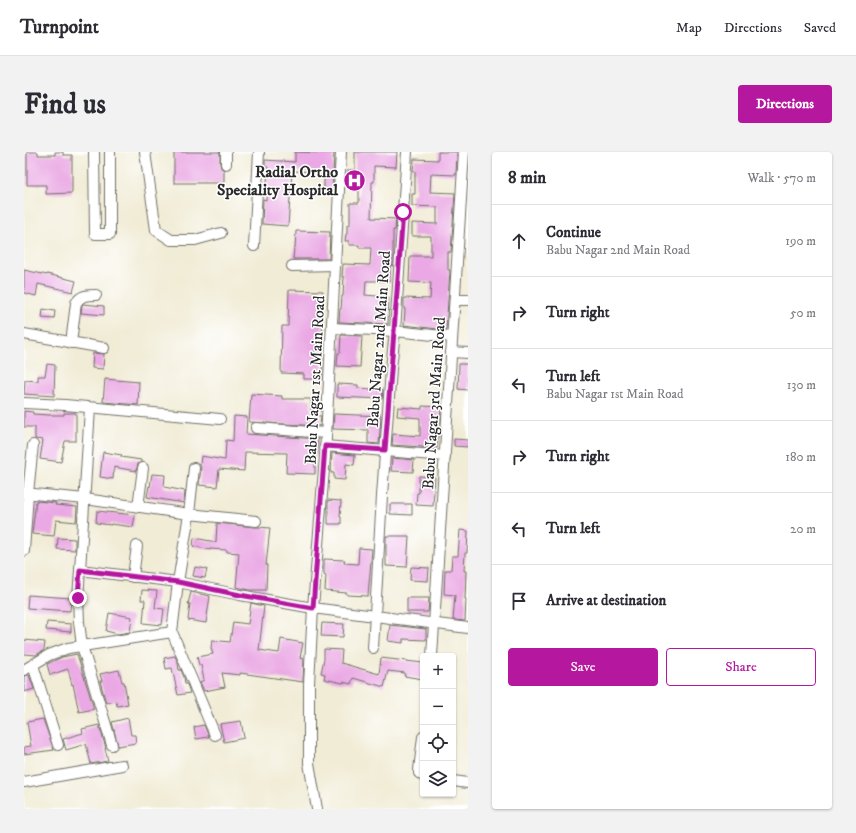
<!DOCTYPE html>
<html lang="en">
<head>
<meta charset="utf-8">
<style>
	body { margin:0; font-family:"IM FELL DW Pica",serif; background:#f2f2f3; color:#2b2b33 }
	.controls { position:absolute; right:12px; bottom:12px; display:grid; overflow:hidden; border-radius:4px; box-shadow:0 1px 3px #0004 }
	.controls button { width:36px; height:36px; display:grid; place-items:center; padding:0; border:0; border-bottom:1px solid #e1e1e2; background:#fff; color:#2b2b33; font:20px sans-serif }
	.stop { position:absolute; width:12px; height:12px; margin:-9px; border:3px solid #b5179e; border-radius:50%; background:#fff }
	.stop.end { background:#b5179e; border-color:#fff; box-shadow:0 1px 4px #0008 }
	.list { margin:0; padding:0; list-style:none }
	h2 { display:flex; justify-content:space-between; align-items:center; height:52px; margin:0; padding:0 16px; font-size:17px }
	h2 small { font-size:13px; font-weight:400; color:#7c7c81 }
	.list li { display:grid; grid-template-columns:26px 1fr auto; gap:12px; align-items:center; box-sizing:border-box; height:72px; padding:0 16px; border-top:1px solid #e1e1e2 }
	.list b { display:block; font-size:15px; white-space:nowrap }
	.list p { margin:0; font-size:13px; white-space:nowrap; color:#7c7c81 }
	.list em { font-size:13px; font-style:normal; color:#7c7c81 }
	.actions { display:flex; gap:8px; padding:12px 16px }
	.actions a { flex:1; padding:9px 0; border:1px solid #b5179e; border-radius:4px; text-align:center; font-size:14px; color:#b5179e }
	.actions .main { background:#b5179e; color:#fff }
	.icon { flex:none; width:22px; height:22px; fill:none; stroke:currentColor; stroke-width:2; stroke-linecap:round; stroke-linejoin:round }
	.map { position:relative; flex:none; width:444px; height:657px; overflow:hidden; border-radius:4px }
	header { display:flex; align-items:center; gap:24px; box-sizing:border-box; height:56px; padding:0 20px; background:#fff; border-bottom:1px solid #e1e1e2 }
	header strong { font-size:19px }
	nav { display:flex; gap:22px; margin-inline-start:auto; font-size:14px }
	.intro { display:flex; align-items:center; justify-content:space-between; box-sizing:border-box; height:96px; padding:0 24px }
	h1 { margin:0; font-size:28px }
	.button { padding:10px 18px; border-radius:4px; background:#b5179e; color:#fff; font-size:14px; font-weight:700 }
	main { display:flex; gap:24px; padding:0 24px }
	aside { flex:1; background:#fff; border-radius:4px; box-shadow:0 1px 3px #0004 }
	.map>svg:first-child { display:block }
</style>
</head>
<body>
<header>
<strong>Turnpoint</strong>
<nav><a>Map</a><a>Directions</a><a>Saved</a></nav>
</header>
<div class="intro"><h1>Find us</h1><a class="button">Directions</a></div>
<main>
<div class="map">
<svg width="444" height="657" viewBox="0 0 444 657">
	<rect width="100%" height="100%" fill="#fff"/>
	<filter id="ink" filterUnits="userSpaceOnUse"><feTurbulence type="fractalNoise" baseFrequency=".025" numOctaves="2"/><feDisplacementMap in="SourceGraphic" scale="8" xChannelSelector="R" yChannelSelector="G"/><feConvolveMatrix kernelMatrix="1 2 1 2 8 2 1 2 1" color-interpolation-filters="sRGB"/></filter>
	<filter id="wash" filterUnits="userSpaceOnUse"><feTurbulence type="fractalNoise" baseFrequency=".012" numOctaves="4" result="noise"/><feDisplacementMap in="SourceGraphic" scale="16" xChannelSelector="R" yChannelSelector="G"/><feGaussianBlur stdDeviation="0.9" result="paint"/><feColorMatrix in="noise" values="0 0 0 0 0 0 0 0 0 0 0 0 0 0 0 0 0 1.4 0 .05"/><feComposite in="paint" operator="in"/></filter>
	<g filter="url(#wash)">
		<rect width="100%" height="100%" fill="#f1ecd6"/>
		<g id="blocks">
			<g fill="#eaa9e4">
				<polygon points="3,0 14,0 14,3 31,3 31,0 39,0 39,3 48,3 48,41 22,42 22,33 3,33"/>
				<polygon points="150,0 196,0 196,12 197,16 200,18 200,31 150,31"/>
				<polygon points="271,0 310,1 308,42 300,41 300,20 268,19 264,74 238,72 239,47 242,48 244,15 241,15 241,8 271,10"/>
				<polygon points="331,0 373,0 372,15 350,14 350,30 348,30 347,66 372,67 371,78 369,78 369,114 366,113 366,129 342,129 341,143 365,145 364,172 315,170 316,157 317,157 318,144 319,144 320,125 318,125 319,112 346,113 347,96 335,96 335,93 325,93 325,89 321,89 322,82 323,82 323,73 326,73 326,51 335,51 335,30 323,30 324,18 331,18"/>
				<polygon points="414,0 433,0 432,23 407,22 406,40 431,41 427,100 424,100 424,118 426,118 422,178 380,173 381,157 380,157 380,146 406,147 407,131 385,130 386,104 407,104 407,84 388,84 388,71 413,72 413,55 388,54 388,42 391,42 391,19 389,19 390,7 414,8"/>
				<polygon points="272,79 306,80 305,107 269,107 270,96 271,96"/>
				<polygon points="0,118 23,123 23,122 52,129 49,140 14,132 12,144 0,141"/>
				<polygon points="265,138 299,139 298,227 280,227 280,222 257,221 258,174 264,174"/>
				<polygon points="59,152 80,154 80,163 57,161 58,153"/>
				<polygon points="19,157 31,159 30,167 18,166"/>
				<polygon points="317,183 338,184 336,215 313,214 314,201 316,201"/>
				<polygon points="69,201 80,202 79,217 68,216"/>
				<polygon points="23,212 31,213 30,244 0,242 1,228 14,229 14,224 21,224"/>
				<polygon points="435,212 444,212 444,238 434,237"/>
				<polygon points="81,227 115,230 114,253 79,250"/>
				<polygon points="313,232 334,233 334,236 359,238 358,247 313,245"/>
				<polygon points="227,242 258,244 258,247 287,247 287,263 297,264 296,274 225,270"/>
				<polygon points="398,254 417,255 415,284 414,284 413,296 368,293 369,282 396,284 396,266 373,264 374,255 398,257"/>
				<polygon points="0,259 9,260 9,262 25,263 40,263 40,261 52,261 52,289 41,289 37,310 16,307 19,288 11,287 11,275 0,275"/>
				<polygon points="310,262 357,264 355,292 344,291 344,278 309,277"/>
				<polygon points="210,264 223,265 222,282 294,287 293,303 291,303 291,322 262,321 263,301 221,300 220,319 195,317 193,335 175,333 177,315 176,313 177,304 201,308 202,288 209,289"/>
				<polygon points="430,287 444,288 444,295 430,294"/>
				<polygon points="79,300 98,303 97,305 117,308 117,310 114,312 112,319 90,315 89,327 76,325"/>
				<polygon points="308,301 331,303 330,313 322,312 321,328 310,327 310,321 307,321"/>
				<polygon points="368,306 390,308 389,320 367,319"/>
				<polygon points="128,322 141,323 140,335 161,339 160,351 123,345 125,334 126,335"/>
				<polygon points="395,324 411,325 409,354 392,353 393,341 395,341"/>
				<polygon points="304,348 317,349 316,365 317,365 317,372 304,372"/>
				<polygon points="12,349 32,351 31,353 53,355 52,370 32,368 30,384 8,382"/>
				<polygon points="366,352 388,352 388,363 366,362"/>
				<polygon points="73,359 111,363 109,375 87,372 87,373 72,371"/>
				<polygon points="193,371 231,375 235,375 246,376 242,413 243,413 242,438 226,438 212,435 215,401 203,400 203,398 186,397 186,398 169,394 170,386 192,390"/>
				<polygon points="436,378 444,379 443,401 441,401 440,419 442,419 441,447 442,447 441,469 429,468 431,443 420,442 421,418 427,418 428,404 434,404"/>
				<polygon points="362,384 385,384 383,415 362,414"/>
				<polygon points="34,386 51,387 51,398 33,397"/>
				<polygon points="335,396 348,397 344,444 323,443 323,441 301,439 302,423 300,422 300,407 321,408 320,411 334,412"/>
				<polygon points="171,415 183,417 181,426 169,424"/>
				<polygon points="387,415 405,416 404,429 386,428"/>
				<polygon points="118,438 133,439 131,456 140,457 138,473 119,471 121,448 117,448"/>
				<polygon points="167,440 186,444 182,471 164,468 166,452 164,452"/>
				<polygon points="4,443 47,446 46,459 3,456"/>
				<polygon points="383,446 405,446 404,460 383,460"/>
				<polygon points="227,451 240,454 235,498 255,501 257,487 279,491 276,506 280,507 279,530 216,521 216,523 198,521 201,535 180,539 176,530 180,528 177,513 175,513 173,505 189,502 187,496 188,488 206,490 209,470 224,472"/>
				<polygon points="85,461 108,465 106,480 94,482 82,479"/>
				<polygon points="23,470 47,472 47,480 22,478"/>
				<polygon points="298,471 320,472 319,485 297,484"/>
				<polygon points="366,473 402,477 402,488 379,487 379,491 364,489"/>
				<polygon points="0,488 21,490 20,498 12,503 0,502"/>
				<polygon points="300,497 318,498 317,511 355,522 357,506 399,511 399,527 380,524 381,521 364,519 360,535 329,526 327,532 319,530 319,531 300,527 301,522 297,521 300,507"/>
				<polygon points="53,502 70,557 55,560 49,532 48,533 44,517 26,523 23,512 38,505"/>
				<polygon points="151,504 154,511 155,518 157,518 160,525 161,532 163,532 166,541 154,543 148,516 142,517 140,506"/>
				<polygon points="95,518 98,530 100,530 104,552 93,554 92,549 82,551 76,529 78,529 76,522"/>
				<polygon points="4,523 5,523 10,537 0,540 0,524"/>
				<polygon points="104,566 107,583 111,583 112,591 94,594 88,570"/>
				<polygon points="19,567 30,598 0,602 0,595 7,594 3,570"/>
				<polygon points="217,569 220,586 200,590 196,572"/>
				<polygon points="75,573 82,596 81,596 84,609 67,612 62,592 42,598 39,587 59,581 58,577"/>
				<polygon points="180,573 185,585 172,587 170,575"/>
			</g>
		</g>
	</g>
	<g filter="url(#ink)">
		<use href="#blocks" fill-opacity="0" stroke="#706f67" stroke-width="1"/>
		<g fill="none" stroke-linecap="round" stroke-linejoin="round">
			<defs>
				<g id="minor">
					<polyline points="70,0 71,82 86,82 86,0"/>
					<polyline points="121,0 132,78 147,88 171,88 197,81"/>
					<polyline points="202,0 202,12"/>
					<polyline points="230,94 235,0"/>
					<polyline points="268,114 311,113"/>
					<polyline points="431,148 444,148"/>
					<polyline points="308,176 371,179 428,185"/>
					<polyline points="0,182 80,196"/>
					<path d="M 47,191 L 52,151 C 57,143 63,143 72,143"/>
					<polyline points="427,200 444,201"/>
					<polyline points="0,251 41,253 196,267"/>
					<polyline points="232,276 302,281"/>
					<polyline points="301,294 421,304"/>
					<polyline points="170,316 165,362 232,369"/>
					<polyline points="0,341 61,347 165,362 154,430 216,443 289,456 444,476"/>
					<polyline points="114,355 119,316"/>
					<polyline points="0,399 4,341 9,293"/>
					<polyline points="56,418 54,446 55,470 58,494 88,593"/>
					<polyline points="109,425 113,394"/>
					<polyline points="148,480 191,583"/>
					<polyline points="349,496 358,344 367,217 371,179 383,0"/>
					<polyline points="408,504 440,0"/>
					<polyline points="9,513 34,593"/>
					<polyline points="0,518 25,503 44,496 65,493 148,480 154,430 56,418 66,256"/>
					<polyline points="399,585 395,618 395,621 399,624"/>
					<polyline points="429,629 444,631"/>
					<polyline points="0,630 98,613"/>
					<polyline points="293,657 285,611 285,532 289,456 301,304 317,0"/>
				</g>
			</defs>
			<use href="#minor" stroke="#706f67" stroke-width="12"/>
			<use href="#minor" stroke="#fff" stroke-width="10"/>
		</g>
	</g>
	<g fill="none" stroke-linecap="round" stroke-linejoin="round" filter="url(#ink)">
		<polyline stroke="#b5179e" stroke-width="5" points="54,446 56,418 154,430 216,443 289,456 301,294 361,298 379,60"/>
	</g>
	<defs>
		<symbol id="hospital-disc" viewBox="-11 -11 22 22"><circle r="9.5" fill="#b5179e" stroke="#fff"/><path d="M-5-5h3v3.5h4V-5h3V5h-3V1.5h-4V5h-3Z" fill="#fff"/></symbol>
	</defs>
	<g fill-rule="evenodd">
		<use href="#hospital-disc" x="318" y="16" width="25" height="25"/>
	</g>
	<g text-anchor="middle" stroke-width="3" stroke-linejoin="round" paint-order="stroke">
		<g font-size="16" font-weight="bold" fill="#2b2b2b" stroke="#fff" text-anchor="end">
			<text x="314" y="25">Radial Ortho<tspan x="314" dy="18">Speciality Hospital</tspan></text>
		</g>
		<g font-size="16" fill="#2b2b2b" stroke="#fff">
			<text transform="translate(354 187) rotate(-86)" y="6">Babu Nagar 2nd Main Road</text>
			<text transform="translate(290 228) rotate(-87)" y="6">Babu Nagar 1st Main Road</text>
			<text transform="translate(409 251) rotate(-86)" y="6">Babu Nagar 3rd Main Road</text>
		</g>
	</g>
</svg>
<div class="controls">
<button>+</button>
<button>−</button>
<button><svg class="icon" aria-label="locate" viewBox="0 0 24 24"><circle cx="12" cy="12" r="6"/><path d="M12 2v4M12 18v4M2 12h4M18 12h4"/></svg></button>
<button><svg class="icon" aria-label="layers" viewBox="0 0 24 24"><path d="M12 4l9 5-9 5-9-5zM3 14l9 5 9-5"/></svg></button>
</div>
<div class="stop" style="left:379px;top:60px"></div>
<div class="stop end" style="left:54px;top:446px"></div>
</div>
<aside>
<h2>8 min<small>Walk · 570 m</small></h2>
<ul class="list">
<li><svg class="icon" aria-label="ahead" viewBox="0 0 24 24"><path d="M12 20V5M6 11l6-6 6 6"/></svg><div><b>Continue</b><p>Babu Nagar 2nd Main Road</p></div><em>190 m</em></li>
<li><svg class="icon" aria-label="right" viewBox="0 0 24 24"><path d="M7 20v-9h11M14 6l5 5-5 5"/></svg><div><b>Turn right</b></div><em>50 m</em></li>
<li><svg class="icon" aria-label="left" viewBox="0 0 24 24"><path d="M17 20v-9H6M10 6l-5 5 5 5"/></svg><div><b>Turn left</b><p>Babu Nagar 1st Main Road</p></div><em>130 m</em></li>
<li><svg class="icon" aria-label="right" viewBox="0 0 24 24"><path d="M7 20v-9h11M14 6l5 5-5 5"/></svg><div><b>Turn right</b></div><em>180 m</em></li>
<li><svg class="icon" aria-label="left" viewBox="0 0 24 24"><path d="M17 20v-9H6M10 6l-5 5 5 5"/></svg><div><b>Turn left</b></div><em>20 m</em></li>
<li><svg class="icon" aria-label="arrive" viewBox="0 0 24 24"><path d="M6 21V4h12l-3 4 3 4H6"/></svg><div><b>Arrive at destination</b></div></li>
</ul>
<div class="actions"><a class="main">Save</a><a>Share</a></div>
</aside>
</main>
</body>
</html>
